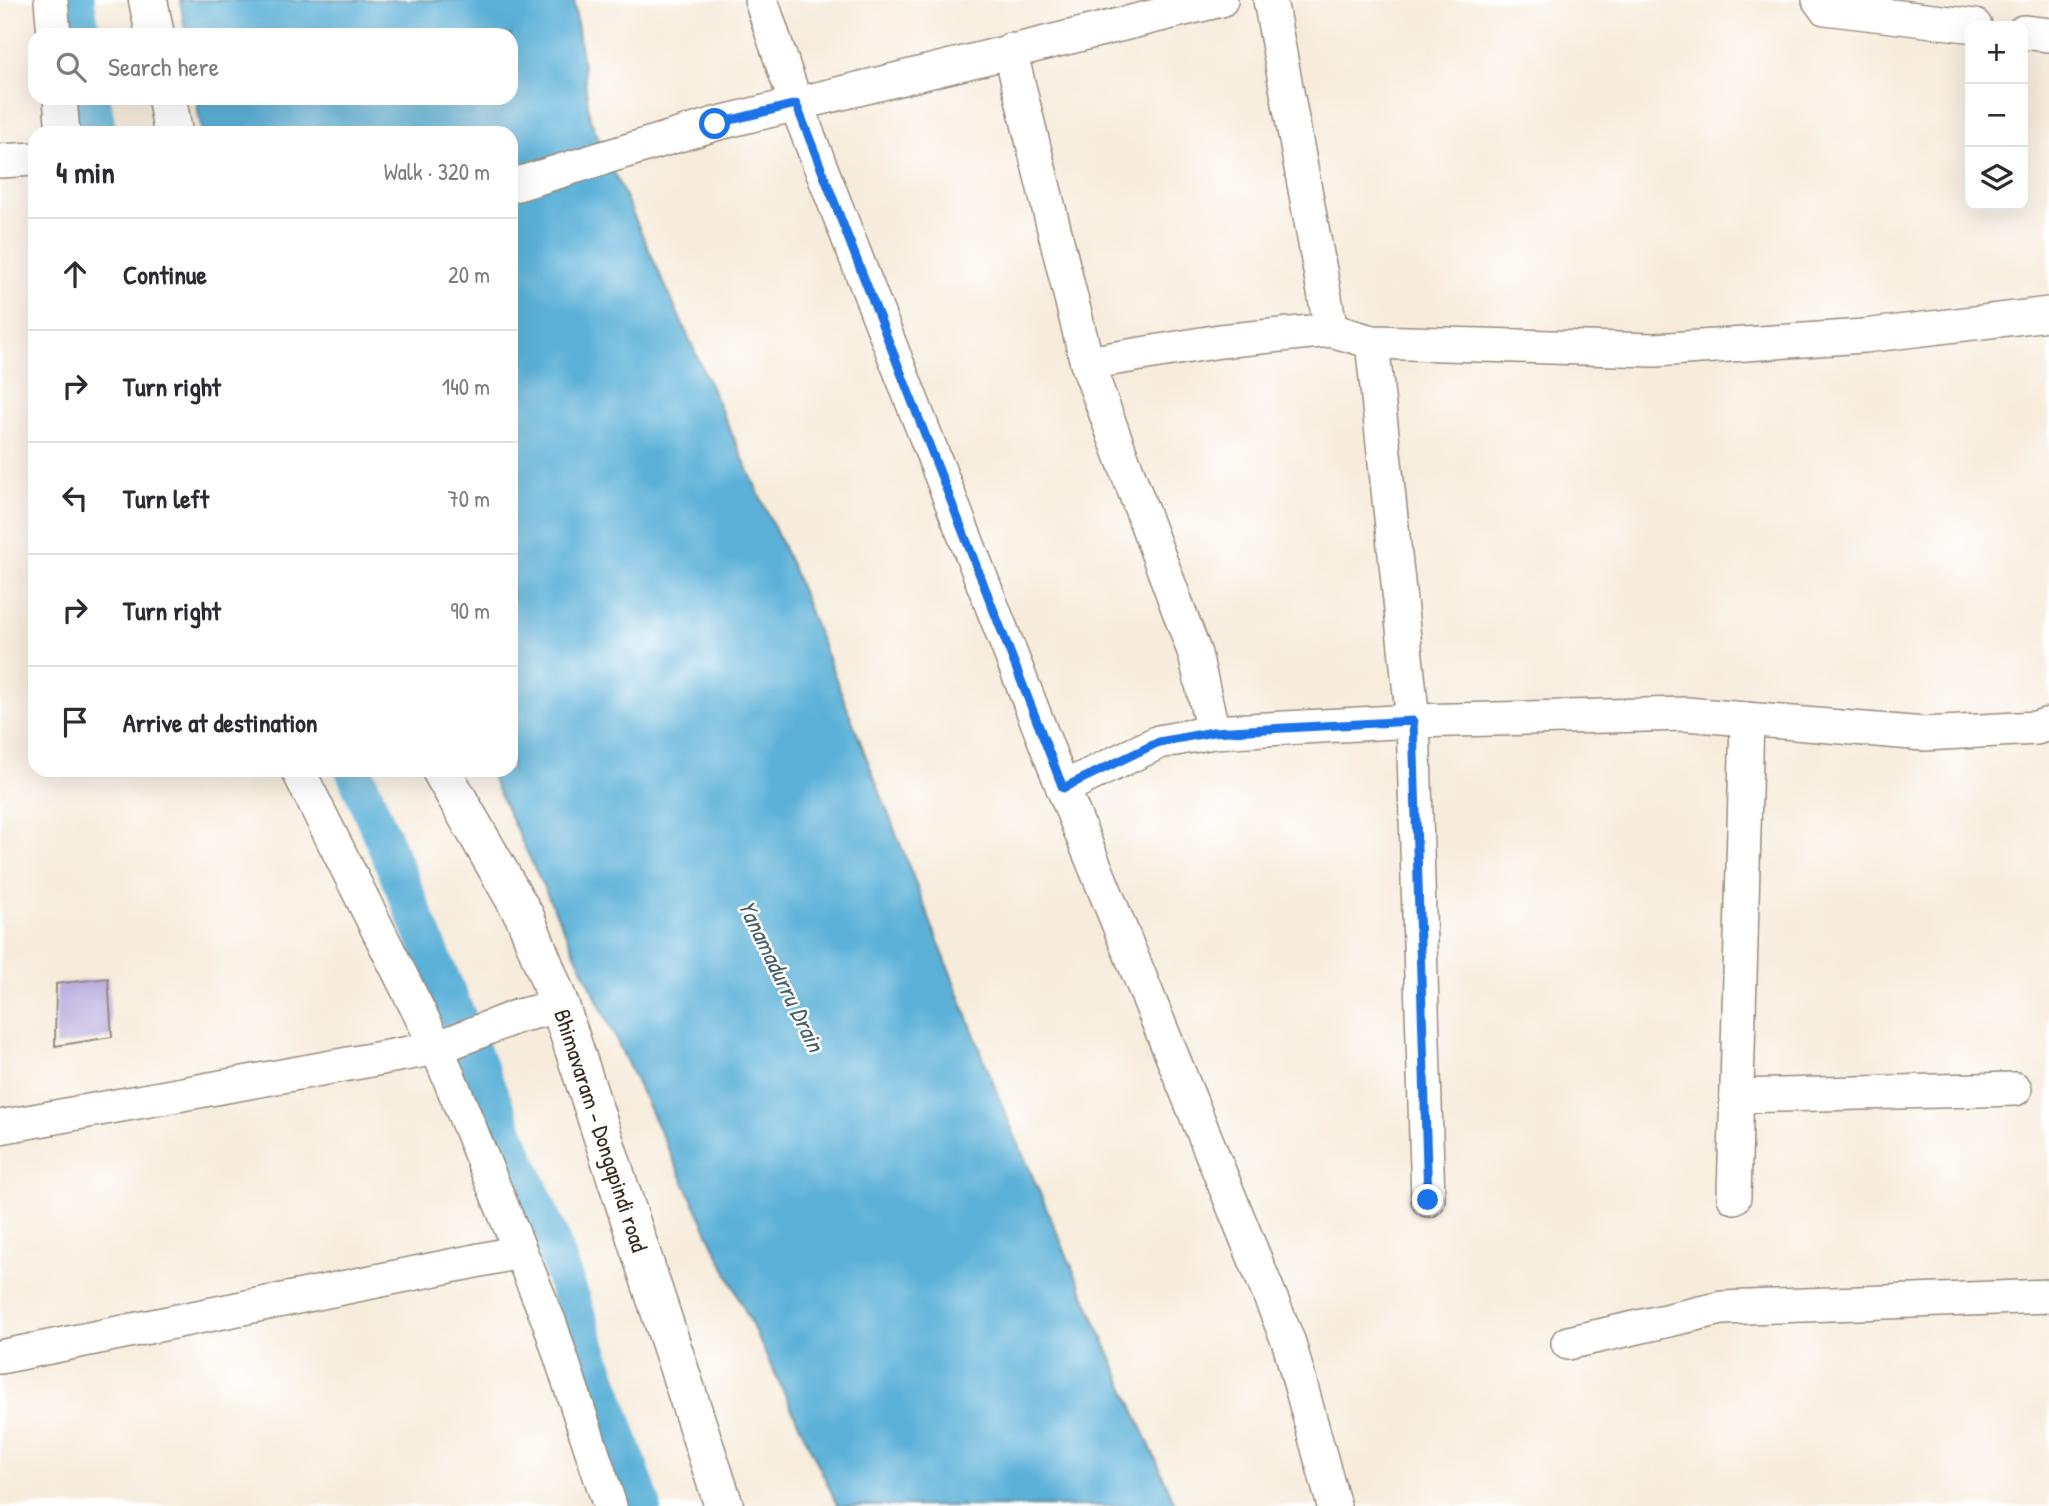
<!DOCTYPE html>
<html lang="en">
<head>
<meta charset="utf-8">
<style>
	body { margin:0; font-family:"Patrick Hand",sans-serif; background:#f7f7f7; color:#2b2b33 }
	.controls { position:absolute; right:21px; top:21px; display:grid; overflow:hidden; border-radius:14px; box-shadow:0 7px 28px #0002 }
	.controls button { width:63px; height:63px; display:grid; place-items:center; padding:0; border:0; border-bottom:2px solid #e1e1e2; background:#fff; color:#2b2b33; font:35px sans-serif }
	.stop { position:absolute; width:21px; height:21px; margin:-16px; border:5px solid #1a73e8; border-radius:50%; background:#fff }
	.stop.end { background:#1a73e8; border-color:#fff; box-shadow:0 2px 7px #0008 }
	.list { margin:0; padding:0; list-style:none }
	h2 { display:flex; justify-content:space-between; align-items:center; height:91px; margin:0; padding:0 28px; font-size:30px }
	h2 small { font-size:23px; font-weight:400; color:#7c7c81 }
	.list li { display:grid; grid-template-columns:46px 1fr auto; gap:21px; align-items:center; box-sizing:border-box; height:112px; padding:0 28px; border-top:2px solid #e1e1e2 }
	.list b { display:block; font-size:26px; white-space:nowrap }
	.list em { font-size:23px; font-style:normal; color:#7c7c81 }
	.icon { flex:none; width:38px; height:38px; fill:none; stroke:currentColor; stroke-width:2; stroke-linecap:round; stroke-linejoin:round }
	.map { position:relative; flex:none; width:2049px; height:1506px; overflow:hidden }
	.search { position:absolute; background:#fff; box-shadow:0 7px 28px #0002; left:28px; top:28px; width:490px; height:77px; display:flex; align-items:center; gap:18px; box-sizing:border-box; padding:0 24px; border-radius:21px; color:#7c7c81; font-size:26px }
	.panel { position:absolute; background:#fff; box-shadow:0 7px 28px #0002; left:28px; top:126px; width:490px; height:651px; border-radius:21px }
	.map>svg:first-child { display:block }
</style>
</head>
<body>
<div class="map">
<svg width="2049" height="1506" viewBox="0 0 2049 1506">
	<rect width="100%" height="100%" fill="#fff"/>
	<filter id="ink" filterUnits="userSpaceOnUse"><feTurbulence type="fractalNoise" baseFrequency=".0143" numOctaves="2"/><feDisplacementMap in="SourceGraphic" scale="14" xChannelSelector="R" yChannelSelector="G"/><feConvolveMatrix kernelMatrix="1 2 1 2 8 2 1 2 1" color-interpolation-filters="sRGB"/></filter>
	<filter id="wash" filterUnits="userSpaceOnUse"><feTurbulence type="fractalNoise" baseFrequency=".00686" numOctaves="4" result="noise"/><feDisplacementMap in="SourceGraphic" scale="28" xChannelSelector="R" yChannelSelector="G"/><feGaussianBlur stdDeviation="1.57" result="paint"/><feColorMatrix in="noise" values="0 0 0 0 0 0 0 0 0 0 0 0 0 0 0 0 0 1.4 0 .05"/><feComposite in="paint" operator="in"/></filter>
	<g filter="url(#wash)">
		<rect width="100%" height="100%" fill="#f7ecdb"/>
		<polygon fill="#5cb1d8" stroke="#4c6e7b" stroke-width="2" points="180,0 574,0 590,119 795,574 1005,1113 1176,1506 838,1506 488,770 511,770 511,133 202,133 196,98 511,98 511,35 186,35"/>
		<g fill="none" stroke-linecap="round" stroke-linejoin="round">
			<g stroke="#5cb1d8" stroke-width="37">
				<polyline points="76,0 82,35"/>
				<polyline points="92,98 98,133"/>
				<polyline points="354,770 550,1237 643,1506"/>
			</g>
		</g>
		<g id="blocks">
			<polygon fill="#b8aedd" points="108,978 112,1037 55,1046 56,984"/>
		</g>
	</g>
	<g filter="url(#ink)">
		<use href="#blocks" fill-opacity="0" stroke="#998b7c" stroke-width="2"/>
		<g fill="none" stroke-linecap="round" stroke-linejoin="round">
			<defs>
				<g id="minor">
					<polyline points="51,0 54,35"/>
					<polyline points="761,0 796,104 1063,788 1289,1343 1334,1506"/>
					<polyline points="1270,0 1331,330"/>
					<polyline points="1819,0 1825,8 1975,26"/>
					<polyline points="2023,32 2049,35"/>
					<polyline points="1010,50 1087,363 1195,654 1213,732"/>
					<polyline points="60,98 63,133"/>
					<polyline points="0,161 35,159"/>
					<polyline points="511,186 715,124 1221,0"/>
					<polyline points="1372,342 1413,721 1428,1200"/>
					<polyline points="1087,363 1220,341 1331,330 1372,342 1655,350 1864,336 2049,314"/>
					<polyline points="298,770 437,1048 550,1324 610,1506"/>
					<polyline points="1063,788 1159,742 1213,732 1413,721 1686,714 1924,734 2036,728 2049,724"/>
					<polyline points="1737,1096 2015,1089"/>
					<polyline points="0,1127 437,1048 518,1016 560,1006"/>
					<polyline points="1734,1197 1747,719"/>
					<polyline points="1568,1343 1722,1308 2049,1296"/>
					<polyline points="0,1357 520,1252"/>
				</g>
				<g id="primary">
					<polyline points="148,0 155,35"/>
					<polyline points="167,98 173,133"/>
					<path id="s1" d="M 441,770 L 525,917 L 560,1006 L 724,1506"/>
				</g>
			</defs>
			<use href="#minor" stroke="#998b7c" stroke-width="36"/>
			<use href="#primary" stroke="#998b7c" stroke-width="41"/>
			<use href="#minor" stroke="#fff" stroke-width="33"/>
			<use href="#primary" stroke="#fff" stroke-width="38"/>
		</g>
	</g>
	<g fill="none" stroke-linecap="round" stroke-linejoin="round" filter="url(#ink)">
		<polyline stroke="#1a73e8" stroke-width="9" points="715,124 796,104 1063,788 1159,742 1213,732 1413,721 1428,1200"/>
	</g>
	<g text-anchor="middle" stroke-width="5" stroke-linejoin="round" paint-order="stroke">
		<g font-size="23" fill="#3b2a1e" stroke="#fff">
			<text dy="8" stroke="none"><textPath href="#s1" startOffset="396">Bhimavaram - Dongapindi road</textPath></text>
		</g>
		<g font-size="24" font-style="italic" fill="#486068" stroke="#fff">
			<text transform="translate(781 976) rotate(64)" y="8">Yanamadurru Drain</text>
		</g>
	</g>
</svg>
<div class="controls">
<button>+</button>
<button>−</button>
<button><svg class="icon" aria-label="layers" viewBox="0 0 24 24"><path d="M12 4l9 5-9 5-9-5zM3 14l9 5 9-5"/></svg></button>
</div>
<div class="stop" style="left:715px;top:124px"></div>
<div class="stop end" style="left:1428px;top:1200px"></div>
<div class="search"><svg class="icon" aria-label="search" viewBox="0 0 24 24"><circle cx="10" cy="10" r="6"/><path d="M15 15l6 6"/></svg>Search here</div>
<section class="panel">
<h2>4 min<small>Walk · 320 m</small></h2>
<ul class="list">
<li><svg class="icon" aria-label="ahead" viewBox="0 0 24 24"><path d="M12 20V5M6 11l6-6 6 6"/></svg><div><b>Continue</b></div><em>20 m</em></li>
<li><svg class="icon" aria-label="right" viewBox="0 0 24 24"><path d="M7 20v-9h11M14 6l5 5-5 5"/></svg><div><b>Turn right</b></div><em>140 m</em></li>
<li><svg class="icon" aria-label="left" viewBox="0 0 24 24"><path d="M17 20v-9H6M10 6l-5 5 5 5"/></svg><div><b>Turn left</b></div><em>70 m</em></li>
<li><svg class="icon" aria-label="right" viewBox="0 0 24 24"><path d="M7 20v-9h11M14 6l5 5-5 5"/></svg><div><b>Turn right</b></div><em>90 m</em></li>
<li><svg class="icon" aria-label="arrive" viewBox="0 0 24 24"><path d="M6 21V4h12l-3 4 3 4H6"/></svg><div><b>Arrive at destination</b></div></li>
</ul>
</section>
</div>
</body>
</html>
